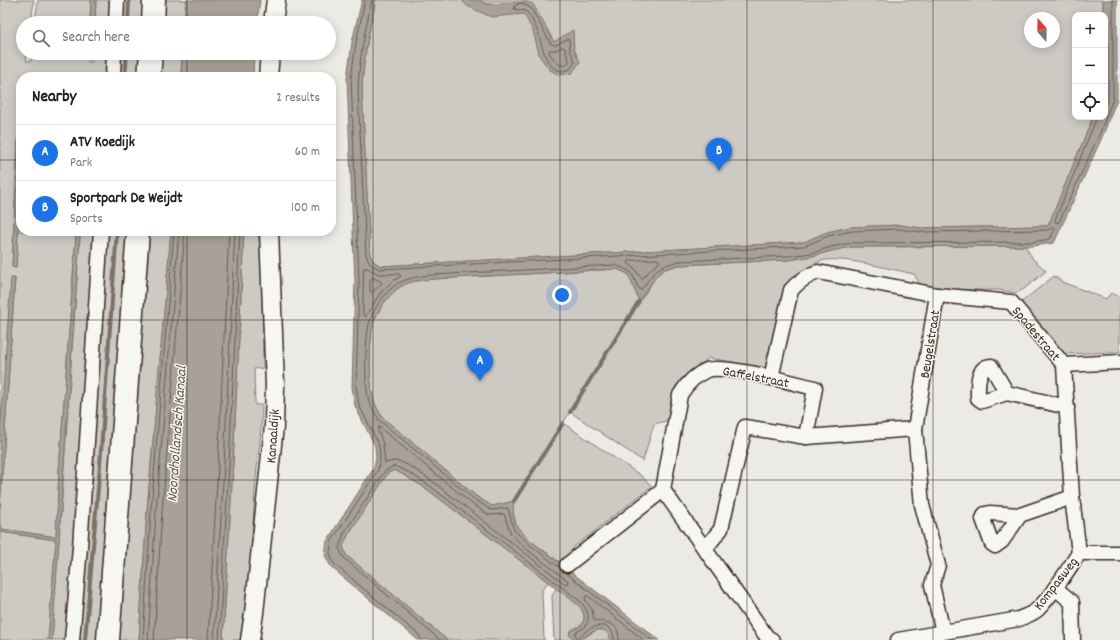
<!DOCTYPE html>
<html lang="en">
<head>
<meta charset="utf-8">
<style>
	body { margin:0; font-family:Dekko,sans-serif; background:#f6f6f6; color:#222 }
	.controls { position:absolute; right:12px; top:12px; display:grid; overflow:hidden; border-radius:8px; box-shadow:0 2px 10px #0003 }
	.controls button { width:36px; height:36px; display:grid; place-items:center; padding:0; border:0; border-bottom:1px solid #e0e0e0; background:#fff; color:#222; font:20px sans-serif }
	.compass { position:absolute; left:1024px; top:12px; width:36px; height:36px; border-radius:50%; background:#fff; box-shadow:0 2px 10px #0003; rotate:340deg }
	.you { position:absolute; left:562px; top:295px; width:14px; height:14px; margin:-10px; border:3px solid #fff; border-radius:50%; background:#1a73e8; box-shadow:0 0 0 6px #1a73e833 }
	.badge { display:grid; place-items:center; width:26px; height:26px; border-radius:50%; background:#1a73e8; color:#fff; font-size:13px; font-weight:700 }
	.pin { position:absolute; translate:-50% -33px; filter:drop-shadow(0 1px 2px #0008) }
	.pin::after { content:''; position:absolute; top:21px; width:14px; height:12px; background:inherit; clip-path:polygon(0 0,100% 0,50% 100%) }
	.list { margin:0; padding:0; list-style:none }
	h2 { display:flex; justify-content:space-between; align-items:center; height:52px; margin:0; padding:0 16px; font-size:17px }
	h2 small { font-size:13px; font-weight:400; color:#767676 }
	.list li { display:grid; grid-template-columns:26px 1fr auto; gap:12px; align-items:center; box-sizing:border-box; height:56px; padding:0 16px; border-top:1px solid #e0e0e0 }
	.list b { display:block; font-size:15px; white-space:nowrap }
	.list p { margin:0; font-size:13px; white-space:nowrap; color:#767676 }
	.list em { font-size:13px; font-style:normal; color:#767676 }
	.icon { flex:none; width:22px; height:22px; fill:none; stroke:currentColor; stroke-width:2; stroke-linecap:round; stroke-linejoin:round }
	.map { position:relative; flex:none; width:1120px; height:640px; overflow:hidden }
	.search { position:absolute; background:#fff; box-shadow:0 2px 10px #0003; left:16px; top:16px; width:320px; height:44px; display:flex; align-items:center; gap:10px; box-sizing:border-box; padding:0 14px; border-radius:22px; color:#767676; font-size:15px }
	.panel { position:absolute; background:#fff; box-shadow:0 2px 10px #0003; left:16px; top:72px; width:320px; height:164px; border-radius:16px }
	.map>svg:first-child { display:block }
</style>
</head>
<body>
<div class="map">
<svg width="1120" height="640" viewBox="0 0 1120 640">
	<rect width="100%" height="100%" fill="#ebeae5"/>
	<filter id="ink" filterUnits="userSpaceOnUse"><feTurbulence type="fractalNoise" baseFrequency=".025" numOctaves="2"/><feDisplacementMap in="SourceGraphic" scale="8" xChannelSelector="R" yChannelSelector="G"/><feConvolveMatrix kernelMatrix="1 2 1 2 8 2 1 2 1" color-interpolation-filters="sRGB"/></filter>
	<g filter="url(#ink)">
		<g fill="#cdcac4" stroke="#847a71" fill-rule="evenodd">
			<path d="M 0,0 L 34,0 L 31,23 L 23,23 L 23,53 L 27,53 L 26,61 L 31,61 L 32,53 L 88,53 L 88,62 L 92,62 L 93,53 L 110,53 C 108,65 108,70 98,77 L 21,77 L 21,115 L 18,136 L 12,267 L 16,267 L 21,187 L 21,231 L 91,231 L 94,235 L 68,640 L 52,640 L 80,236 L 76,235 L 59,471 L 56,537 L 2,529 L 0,525 L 0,507 L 15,278 L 0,434 Z"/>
			<polygon points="38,0 91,0 90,23 35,23"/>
			<polygon points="96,0 112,0 111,23 95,23"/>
			<polygon points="122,0 146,0 144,23 121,23"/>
			<polygon points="162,0 186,0 184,23 161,23"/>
			<path d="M 376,0 L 1103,0 L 1103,15 L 1075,15 L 1075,117 L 1093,117 L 1048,226 L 921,228 L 900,225 L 851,227 L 827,232 L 804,242 L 381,266 L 374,262 L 370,255 L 362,91 C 363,58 369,31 376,0 ZM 1030,18 L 1054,18 L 1054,42 L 1030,42 Z"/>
			<polygon points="120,53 142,53 141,77 120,77 121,62"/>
			<polygon points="159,53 182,53 181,77 157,77"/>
			<polygon points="108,231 130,231 100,640 79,640 78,632"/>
			<polygon points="146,231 171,231 169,255 147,511 139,640 116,640"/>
			<path d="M 244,231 L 258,231 L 262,259 L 263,368 L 254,369 L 255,405 L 262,405 C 262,434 257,462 255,490 C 252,540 249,590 242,640 L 223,640 L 233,465 Z"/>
			<path d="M 1025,246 L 1033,259 L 1046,271 L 1024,289 L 1016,293 L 999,290 L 927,290 L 919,283 L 914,274 C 894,270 839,255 821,261 C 813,264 804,269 797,275 L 770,369 L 709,358 L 680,380 L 673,419 L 654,424 L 643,461 L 570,412 L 563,423 L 640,475 L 652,486 L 574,547 L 562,564 L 531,541 L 517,527 L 513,512 L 492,507 L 476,496 L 383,418 C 379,412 375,405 373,398 C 369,384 369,336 374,321 C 379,309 387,297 397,289 C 407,281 421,280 433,279 L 617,269 L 628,274 L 640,301 L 657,275 L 665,269 L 679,265 L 789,260 L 813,256 L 831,251 L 851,247 Z"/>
			<polygon points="1054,276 1062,282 1106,299 1111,293 1120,297 1120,352 1063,354 1019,304"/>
			<polygon points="395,470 427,489 548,582 542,590 542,595 544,640 447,640 346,555 343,546 348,535 388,473"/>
			<polygon points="0,532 56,540 48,640 0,640"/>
			<path d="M 556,588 C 567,596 591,608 582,625 L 571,630 L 576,640 L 554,640 L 552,596 Z"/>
			<path d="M 597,630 C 605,629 610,632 610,640 L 576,640 L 580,640 Z"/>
		</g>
		<g fill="#a8a198" stroke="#7c7167">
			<polygon points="91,0 96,0 95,23 90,23"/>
			<polygon points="186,0 260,0 257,23 184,23"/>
			<path d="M 362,0 L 376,0 C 369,31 363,58 362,91 L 370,255 L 374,262 L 381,266 L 804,242 L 827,232 L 851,227 L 900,225 L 921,228 L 1048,226 L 1093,117 L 1105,117 L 1105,15 L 1103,15 L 1103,0 L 1117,0 L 1117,99 L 1103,135 L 1054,243 L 1033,246 L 851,247 L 831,251 L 813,256 L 789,260 L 679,265 L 665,269 L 657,275 L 639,301 L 628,274 L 617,269 L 433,279 C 421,280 407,281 397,289 C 387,297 379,309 374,321 C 369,336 369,384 373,398 C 375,405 379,412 383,418 L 476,496 L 492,506 L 514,501 C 511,523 516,527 531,541 L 659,640 L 610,640 C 610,633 604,628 597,630 C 588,633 583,640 573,639 L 569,635 L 570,632 L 582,625 C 586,617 584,611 578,605 L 427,489 L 395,470 L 388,473 L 348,535 L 343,546 L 346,555 L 447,640 L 418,640 L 331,567 L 325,555 L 327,541 L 374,468 L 376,458 L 375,446 L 355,406 L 352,387 L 355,282 L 347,78 L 352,42 Z"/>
			<polygon points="462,0 478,0 487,4 526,2 533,4 554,42 573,30 574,49 580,62 572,73 560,75 550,70 540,57 533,31 524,14 491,17 467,6"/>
			<polygon points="182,53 254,53 253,77 181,77"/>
			<polygon points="20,115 21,187 16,268 12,267"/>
			<polygon points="171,231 244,231 233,465 223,640 139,640 147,511"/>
			<path d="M 76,235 L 80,236 C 69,371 62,505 52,640 L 48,640 L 56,540 L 0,532 L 0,525 L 2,529 L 56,537 L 59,471 Z"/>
			<polygon points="11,278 15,278 0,507 0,434"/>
		</g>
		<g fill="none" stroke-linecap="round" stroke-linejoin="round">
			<g stroke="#675a4f" stroke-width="1">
				<polyline points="365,0 356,43 351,78 359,282 356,387 359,405 379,445 380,458 378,470 331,542 330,554 334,564 419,635 421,640"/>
				<path d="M 372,0 C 365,31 359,58 358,91 L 366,255 L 371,265 L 380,269 L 804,246 L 828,236 L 852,231 L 899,229 L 921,232 L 1048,230 L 1053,227 L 1055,229 L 1050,239 L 1033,242 L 851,243 L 831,247 L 812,253 L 788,256 L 679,261 L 663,266 L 655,271 L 641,290 L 639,289 L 631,272 L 616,265 L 432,275 C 420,276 408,278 397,284 C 385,292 374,308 370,321 C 365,336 364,385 369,401 C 371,407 376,414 379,420 L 474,499 L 491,510 L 508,508 L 514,530 L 529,544 L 560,568"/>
				<path d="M 521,3 L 531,8 L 551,44 L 556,45 L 567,39 L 569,39 L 570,50 L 575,62 L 570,69 C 568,70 564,71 561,71 C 544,68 542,42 537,30 C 534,23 531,16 526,11 L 514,9 L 515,6 Z"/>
				<polyline points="1105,24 1108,25 1108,97 1105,106"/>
				<path d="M 562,47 L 565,48 L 569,61 L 567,65 C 558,67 553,59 549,52 L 550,50 L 556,50 Z"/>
				<polyline points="1097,117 1055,220 1056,223 1059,222 1100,133 1113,99 1113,0"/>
				<polyline points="21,164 18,215 21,217"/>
				<polygon points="657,259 659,260 659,263 651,269 642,279 641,278 635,269 628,263 629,261"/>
				<polygon points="364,268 367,268 379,274 399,274 401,276 393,281 381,292 365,317 363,315"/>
				<polygon points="373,278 380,281 382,283 372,293 370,291 370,280"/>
				<path d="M 379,427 L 471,503 L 489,515 L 504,514 L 511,534 L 525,548 L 568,581 L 568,583 L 565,584 L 432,481 C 424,476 404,460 395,461 C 391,461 388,463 385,463 L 383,444 L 378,430 Z"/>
				<polyline points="566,573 652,640"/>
				<polyline points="143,640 151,511 174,231"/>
				<polyline points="148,640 156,511 179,231"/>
				<polyline points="154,640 162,512 185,231"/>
				<polyline points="208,640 218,465 229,231"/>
				<polyline points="214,640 224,465 235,231"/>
				<polyline points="219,640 229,465 240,231"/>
				<path d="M 440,640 L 344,558 L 339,548 L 344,533 L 385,471 L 394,466 L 408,472 L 430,486 L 581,602 C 588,610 591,618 585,627 L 575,633 L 577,638 L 579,638 C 587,626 614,617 614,640"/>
				<path d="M 619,640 C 619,621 607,623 594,620 L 592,610 L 585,599 L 586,596 L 588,596 L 644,640"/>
			</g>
			<g stroke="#7c7167" stroke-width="4">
				<polyline points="128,23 129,0"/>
				<polyline points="125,77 127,53"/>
				<polyline points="570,412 639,301"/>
				<polyline points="514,501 563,423"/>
				<polyline points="85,640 100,465 117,231"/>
			</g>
			<defs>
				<g id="minor">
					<polyline points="116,23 117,0"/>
					<polyline points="113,77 114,53"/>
					<polyline points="937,295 1011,302 1064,365 1072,497 1079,553"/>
					<polyline points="1064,365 1120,362"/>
					<path d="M 771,378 L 791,290 C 799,281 806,276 818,272 L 937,295 L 915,429 L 922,505 L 938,565 L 932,585 L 943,632"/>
					<path d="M 1007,393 L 982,401 L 978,398 C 978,388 976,367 991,366 L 1007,393 L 1067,407"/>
					<polyline points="1020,515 1002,541 995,546 992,544 983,519 985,514 990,513 1020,515 1072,497"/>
					<polyline points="705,549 721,529 745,427 806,437 915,429"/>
					<polyline points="567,565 663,490"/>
					<polyline points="1055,588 1072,602 1073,640"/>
					<polyline points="72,640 80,547 101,231"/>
					<path d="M 772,640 L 767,637 L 663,490 L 680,395 C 686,385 695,375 707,370 C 724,364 794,383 815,388 L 806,437"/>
					<path d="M 898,640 L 1019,619 C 1025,616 1033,614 1038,609 C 1054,593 1067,571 1079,553 L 1120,553"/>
				</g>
				<g id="tertiary">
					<polyline points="273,23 276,0"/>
					<polyline points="268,77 270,53"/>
					<polyline points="250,640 254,613 274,426 275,385 269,231"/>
				</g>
				<g id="primary">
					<polyline points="153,23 154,0"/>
					<polyline points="149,77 151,53"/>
					<polyline points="108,640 138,231"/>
				</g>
			</defs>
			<use href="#minor" stroke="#3b2a1e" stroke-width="17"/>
			<use href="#tertiary" stroke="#3b2a1e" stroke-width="21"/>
			<use href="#primary" stroke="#3b2a1e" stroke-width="25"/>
			<use href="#minor" stroke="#f6f6f2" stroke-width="14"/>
			<use href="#tertiary" stroke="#f6f6f2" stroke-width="18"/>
			<use href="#primary" stroke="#f6f6f2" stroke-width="22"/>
		</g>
	</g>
	<path fill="none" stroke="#3b2a1e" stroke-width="1" stroke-opacity="0.55" d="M 187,0 L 187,23M 373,0 L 373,640M 560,0 L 560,640M 747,0 L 747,640M 933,0 L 933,640M 187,53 L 187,77M 0,160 L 21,160M 331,160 L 1120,160M 187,231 L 187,640M 0,320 L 1120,320M 0,480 L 1120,480"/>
	<g text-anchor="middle" stroke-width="3" stroke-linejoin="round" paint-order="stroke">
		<g font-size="14" fill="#3b2a1e" stroke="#f6f6f2">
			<text transform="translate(1037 333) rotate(50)" y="5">Spadestraat</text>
			<text transform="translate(929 344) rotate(-81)" y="5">Beugelstraat</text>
			<text transform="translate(756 376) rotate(11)" y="5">Gaffelstraat</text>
			<text transform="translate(272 436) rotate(-86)" y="5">Kanaaldijk</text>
			<text transform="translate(1055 583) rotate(-52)" y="5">Kompasweg</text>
		</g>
		<g font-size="15" font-style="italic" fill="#615449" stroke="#f6f6f2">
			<text transform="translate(176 434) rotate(-86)" y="5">Noordhollandsch Kanaal</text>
		</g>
	</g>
</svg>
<div class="controls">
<button>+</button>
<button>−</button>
<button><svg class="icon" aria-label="locate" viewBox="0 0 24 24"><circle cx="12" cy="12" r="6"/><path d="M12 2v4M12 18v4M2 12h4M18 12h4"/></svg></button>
</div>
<svg class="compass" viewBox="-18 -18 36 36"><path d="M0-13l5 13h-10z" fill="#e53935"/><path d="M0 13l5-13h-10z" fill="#767676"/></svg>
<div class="you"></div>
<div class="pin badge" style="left:480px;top:381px">A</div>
<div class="pin badge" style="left:719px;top:171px">B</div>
<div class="search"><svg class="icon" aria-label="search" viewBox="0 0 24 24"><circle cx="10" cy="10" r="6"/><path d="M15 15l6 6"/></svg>Search here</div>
<section class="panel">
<h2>Nearby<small>2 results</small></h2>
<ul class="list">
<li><span class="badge">A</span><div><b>ATV Koedijk</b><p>Park</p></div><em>60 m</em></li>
<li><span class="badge">B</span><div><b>Sportpark De Weijdt</b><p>Sports</p></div><em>100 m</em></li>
</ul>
</section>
</div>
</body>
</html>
